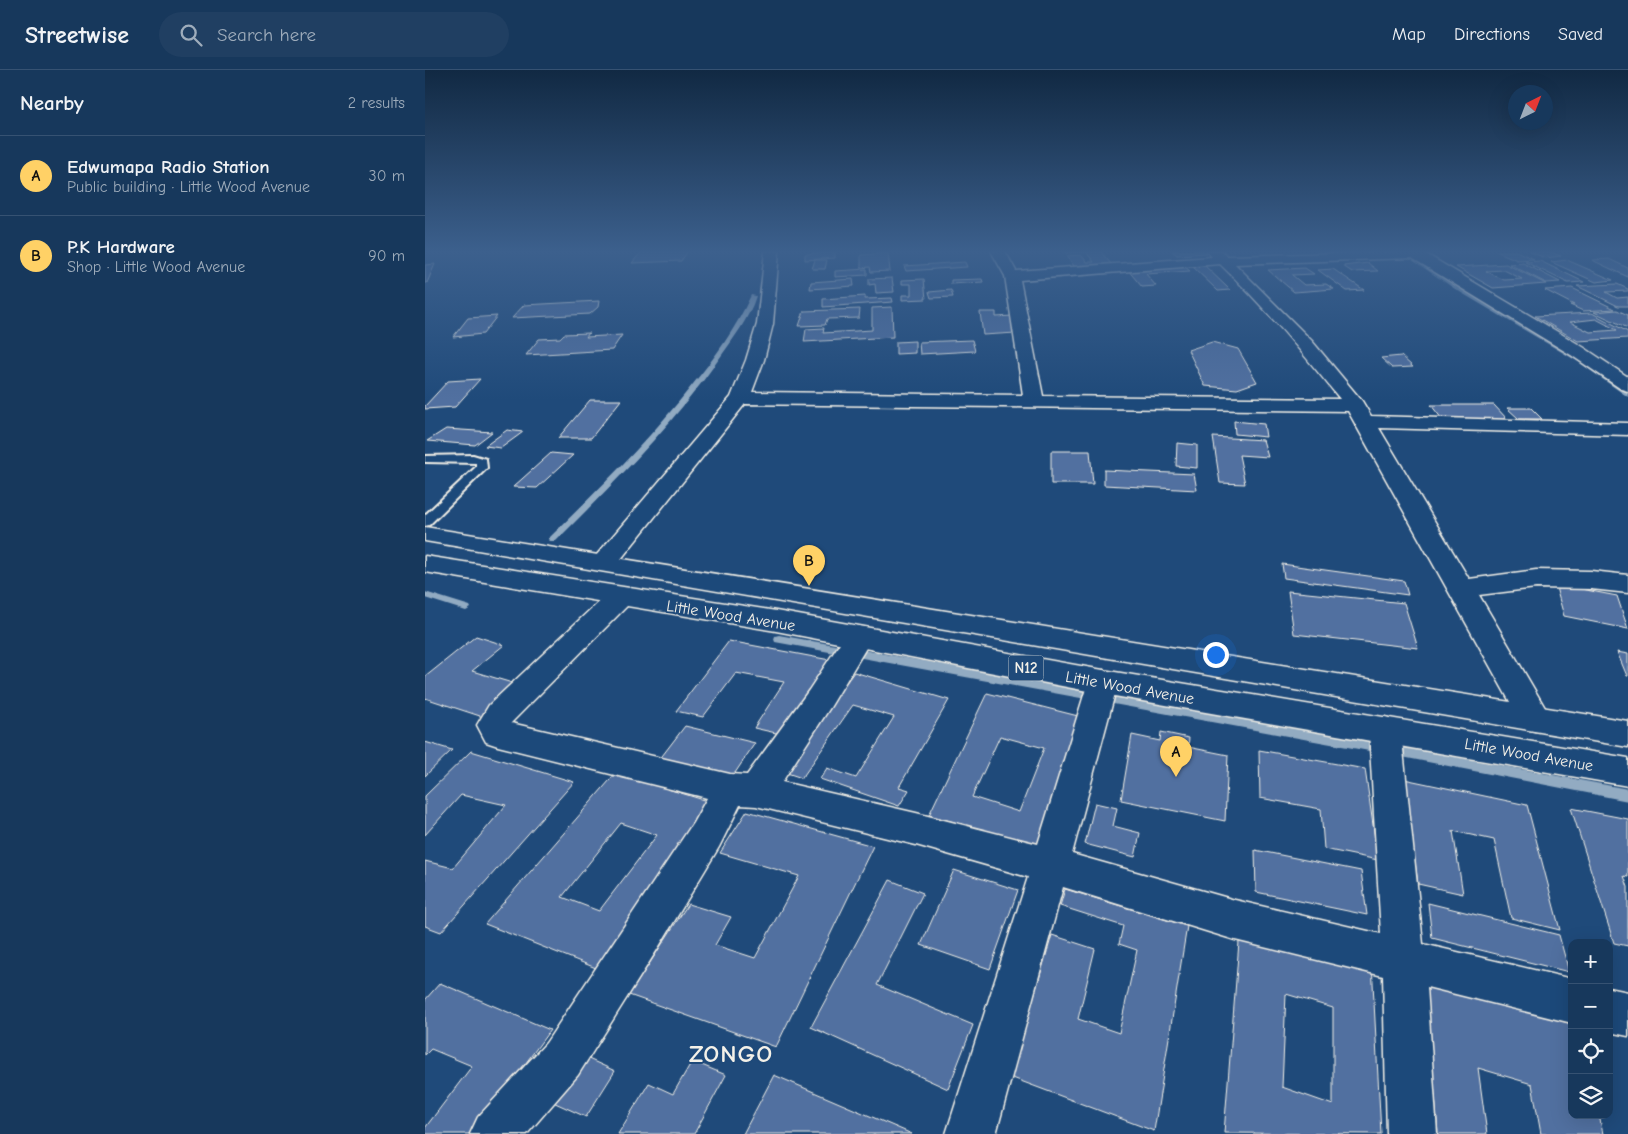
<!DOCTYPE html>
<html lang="en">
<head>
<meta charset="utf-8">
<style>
	body { margin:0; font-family:"Comic Neue",sans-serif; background:#203f62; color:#f1f3f6 }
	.controls { position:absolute; right:15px; bottom:15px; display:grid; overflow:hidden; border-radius:10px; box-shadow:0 5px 20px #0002 }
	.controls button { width:45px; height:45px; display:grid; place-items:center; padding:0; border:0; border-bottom:1px solid #365272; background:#17385c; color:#f1f3f6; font:25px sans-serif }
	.compass { position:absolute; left:1083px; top:15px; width:45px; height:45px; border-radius:50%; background:#17385c; box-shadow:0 5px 20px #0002; rotate:42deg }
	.you { position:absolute; left:790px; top:584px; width:18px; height:18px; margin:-12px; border:4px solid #fff; border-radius:50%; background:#1a73e8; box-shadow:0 0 0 8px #1a73e833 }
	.badge { display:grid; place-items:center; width:32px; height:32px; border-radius:50%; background:#ffd166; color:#111; font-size:16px; font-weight:700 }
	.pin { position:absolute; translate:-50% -41px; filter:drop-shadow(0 1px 2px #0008) }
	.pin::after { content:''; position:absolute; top:26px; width:18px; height:15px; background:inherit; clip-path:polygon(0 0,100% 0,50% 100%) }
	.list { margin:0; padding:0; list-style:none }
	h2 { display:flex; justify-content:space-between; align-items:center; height:65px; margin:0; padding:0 20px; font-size:21px }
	h2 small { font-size:16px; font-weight:400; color:#9eacbb }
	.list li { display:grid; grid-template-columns:32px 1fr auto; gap:15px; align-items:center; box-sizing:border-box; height:80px; padding:0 20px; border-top:1px solid #365272 }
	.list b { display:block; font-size:19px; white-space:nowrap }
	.list p { margin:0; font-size:16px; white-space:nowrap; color:#9eacbb }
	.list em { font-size:16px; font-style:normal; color:#9eacbb }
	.icon { flex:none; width:28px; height:28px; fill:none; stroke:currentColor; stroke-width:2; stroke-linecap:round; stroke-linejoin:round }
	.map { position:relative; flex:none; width:1203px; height:1064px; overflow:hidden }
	header { display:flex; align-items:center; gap:30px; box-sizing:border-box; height:70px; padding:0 25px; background:#17385c; border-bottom:1px solid #365272 }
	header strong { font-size:24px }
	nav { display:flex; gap:28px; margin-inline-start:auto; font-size:18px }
	.search { width:350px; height:45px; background:#203f62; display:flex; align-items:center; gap:12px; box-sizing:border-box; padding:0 18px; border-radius:28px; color:#9eacbb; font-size:19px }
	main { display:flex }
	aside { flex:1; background:#17385c }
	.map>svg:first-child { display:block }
</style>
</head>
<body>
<header>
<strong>Streetwise</strong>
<div class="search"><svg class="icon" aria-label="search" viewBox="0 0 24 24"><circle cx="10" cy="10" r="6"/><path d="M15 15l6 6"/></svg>Search here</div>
<nav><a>Map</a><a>Directions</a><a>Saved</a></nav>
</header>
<main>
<aside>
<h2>Nearby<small>2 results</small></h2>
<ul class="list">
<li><span class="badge">A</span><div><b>Edwumapa Radio Station</b><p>Public building · Little Wood Avenue</p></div><em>30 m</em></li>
<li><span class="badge">B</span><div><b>P.K Hardware</b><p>Shop · Little Wood Avenue</p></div><em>90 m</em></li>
</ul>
</aside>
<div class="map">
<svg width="1203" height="1064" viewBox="0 0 1203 1064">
	<rect width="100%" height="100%" fill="#1f4a7a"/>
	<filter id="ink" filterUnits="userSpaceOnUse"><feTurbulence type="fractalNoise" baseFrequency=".02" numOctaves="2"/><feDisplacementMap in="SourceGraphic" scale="10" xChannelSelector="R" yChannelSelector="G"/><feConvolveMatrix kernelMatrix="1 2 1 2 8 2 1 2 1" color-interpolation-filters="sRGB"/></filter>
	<g filter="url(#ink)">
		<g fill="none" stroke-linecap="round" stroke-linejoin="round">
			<g fill="#92abc2" fill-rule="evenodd">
				<polygon points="974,181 979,181 1034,217 1156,289 1203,322 1203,327 1152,291 1030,219"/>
				<path d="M 326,225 L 331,226 C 324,249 308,269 294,289 C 247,356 189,413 131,471 L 125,471 L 123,469 L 125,467 C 175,418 225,369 268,314 C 291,286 311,258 326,225 Z"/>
				<polygon points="0,522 45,536 46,538 41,541 0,528"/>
				<polygon points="354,565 977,677 1203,719 1203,731 977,687 350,572 349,569 350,566"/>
			</g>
		</g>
		<g fill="#5170a0" stroke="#f4f1e8" fill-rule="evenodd">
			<polygon points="217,181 263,181 256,191 207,193"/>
			<polygon points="639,181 675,181 688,196 651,199 642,186 656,185 662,192 669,192 661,182 640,183"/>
			<polygon points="747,181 778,181 781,183 752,185"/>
			<polygon points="1071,181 1091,181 1109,189 1092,190"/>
			<polygon points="1104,181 1123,181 1136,186 1120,188"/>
			<polygon points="410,182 410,188 380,190 380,184"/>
			<polygon points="463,183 465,201 446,202 445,197 436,198 436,185"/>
			<polygon points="1184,189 1203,198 1203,207 1167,190"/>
			<polygon points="390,190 402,190 400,199 387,199"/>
			<polygon points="1142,190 1188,210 1171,212 1126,192"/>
			<polygon points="1115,191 1159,212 1143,213 1100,192"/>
			<polygon points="540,192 542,197 481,201 479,196"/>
			<polygon points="943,193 953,201 927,202 918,196"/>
			<polygon points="1098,193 1135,212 1121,213 1084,194"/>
			<polygon points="10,194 2,213 0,213 0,195"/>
			<polygon points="778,194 805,220 793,221 766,195"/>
			<path d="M 1081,194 L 1121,214 L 1068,218 L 1031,197 ZM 1079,200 L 1097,209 L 1079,210 L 1061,201 Z"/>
			<polygon points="759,196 765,201 721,204 731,216 717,217 702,199"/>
			<polygon points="880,198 889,204 867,205 879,215 901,214 909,219 869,222 843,200"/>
			<polygon points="442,199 442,205 410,207 410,201"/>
			<polygon points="908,199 939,220 922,221 893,200"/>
			<polygon points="467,208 469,222 451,223 450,214 444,215 444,209"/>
			<polygon points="428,209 429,216 385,219 386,212"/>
			<polygon points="499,209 501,229 477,230 477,225 486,225 486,214 477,214 477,210"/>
			<polygon points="557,209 558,212 526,214 526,210"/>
			<polygon points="1192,214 1203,219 1203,221 1181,222 1192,228 1203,227 1203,236 1193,236 1152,216"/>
			<polygon points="1147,218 1190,239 1158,241 1145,235 1149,235 1120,220"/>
			<polygon points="526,220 528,227 506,228 504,222"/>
			<polygon points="440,226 440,229 467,228 468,232 398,237 398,229"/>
			<polygon points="174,231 173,237 165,244 87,248 99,235"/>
			<polygon points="467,237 468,267 379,272 381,259 399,258 398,263 447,260 447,238"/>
			<polygon points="435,239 434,248 402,249 400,255 374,256 379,241"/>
			<polygon points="1192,240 1203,245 1203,258 1169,242"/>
			<polygon points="555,242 571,242 571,247 587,246 591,263 558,265"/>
			<path d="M 1167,243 L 1203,262 L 1203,268 L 1153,271 L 1110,246 ZM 1171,249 L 1192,260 L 1165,262 L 1145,252 Z"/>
			<polygon points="72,246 58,264 28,267 43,248"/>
			<polygon points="164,263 161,267 197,265 187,280 101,285 114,269 135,268 139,264"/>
			<polygon points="547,270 550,281 495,284 494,272"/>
			<polygon points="490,271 490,283 471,284 471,272"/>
			<polygon points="787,272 813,279 832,312 812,319 780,316 763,280"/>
			<polygon points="976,286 988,297 967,298 956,288"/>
			<polygon points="55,309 30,337 0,339 0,336 23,311"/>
			<polygon points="165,330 196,330 166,368 133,368"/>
			<polygon points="1006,335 1069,335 1083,350 1017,349"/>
			<polygon points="1082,338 1106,338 1117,349 1094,349"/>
			<polygon points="809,351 839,354 841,367 810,364"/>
			<polygon points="21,359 67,362 50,375 2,371"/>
			<polygon points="82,360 98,362 76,378 60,376"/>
			<polygon points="788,367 838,370 843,387 814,385 820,414 795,413"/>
			<polygon points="752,373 772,375 772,398 751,396"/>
			<polygon points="626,381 665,381 668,414 626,414"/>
			<polygon points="126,383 148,385 112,418 88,417"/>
			<polygon points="679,400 769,404 772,420 679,415"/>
			<polygon points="857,494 979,511 983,525 859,508"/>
			<polygon points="1130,514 1192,526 1203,559 1139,546"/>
			<polygon points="863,521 979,533 993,578 869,564"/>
			<polygon points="51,566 79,575 47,601 94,615 58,647 0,628 0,607"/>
			<polygon points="304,571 405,590 360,665 329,658 359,612 311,603 278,647 251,641"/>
			<polygon points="1192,582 1203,584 1203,606 1202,606"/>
			<polygon points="429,602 524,630 474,717 484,720 474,736 395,709 402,698 431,708 469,647 428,635 377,708 356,701"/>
			<path d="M 562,623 L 657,647 L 614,776 L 504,745 ZM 575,666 L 619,678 L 594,742 L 547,727 Z"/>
			<polygon points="260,656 330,673 306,709 234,690"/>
			<polygon points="736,662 764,668 763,677 803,685 800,751 696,730 707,665 735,671"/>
			<polygon points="0,672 27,680 0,706"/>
			<polygon points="834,680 940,699 953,790 899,779 896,739 835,728"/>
			<polygon points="46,681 149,712 16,862 0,856 0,791 28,798 81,735 36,725 0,765 0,726"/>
			<path d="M 191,703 L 295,735 L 176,900 L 60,854 ZM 196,753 L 232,765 L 174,841 L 137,827 Z"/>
			<polygon points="979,709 1102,735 1135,860 1086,848 1069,770 1028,761 1038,824 993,814"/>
			<polygon points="670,733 692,738 688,756 715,763 710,787 660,774"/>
			<polygon points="1146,738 1203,749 1203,807 1199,806 1203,817 1203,876 1189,873"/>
			<polygon points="322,741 448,776 351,977 204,925 263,834 306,847 290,875 330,888 374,806 295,783"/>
			<polygon points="830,780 936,801 942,845 831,822"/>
			<polygon points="529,800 593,820 565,899 496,875"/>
			<polygon points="465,810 498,823 452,915 548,955 523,1019 386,957"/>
			<polygon points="640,819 762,856 729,1061 585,1007 627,865 670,879 653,949 694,963 712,880 694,874 698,856 635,836"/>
			<polygon points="1003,833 1134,865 1144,902 1007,868"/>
			<path d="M 815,859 L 947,894 L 956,1064 L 799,1063 ZM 861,924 L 908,938 L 908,1035 L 857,1017 Z"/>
			<polygon points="1001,912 1147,954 1147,1045 1174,1045 1178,1064 1116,1064 1107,1014 1053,998 1062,1064 1013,1064"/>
			<polygon points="15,913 125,960 49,1064 0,1064 0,1058 47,996 6,979 0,985 0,930"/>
			<polygon points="159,987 190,1001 161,1047 128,1032"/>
			<polygon points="267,991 301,1005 269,1064 193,1064 224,1013 248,1024"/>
			<polygon points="349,1005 487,1064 318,1064"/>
		</g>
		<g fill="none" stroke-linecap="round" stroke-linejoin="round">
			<defs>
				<polygon id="lane" points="48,385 61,389 62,398 4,455 0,456 0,445 51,397 51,393 0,392 0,386"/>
				<g id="street">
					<path d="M 340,181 L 354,181 L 348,254 L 339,290 L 327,322 L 598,325 L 580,206 L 566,181 L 580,181 L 591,201 L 787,187 L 782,181 L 797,181 L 802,186 L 996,181 L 1158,277 L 1203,307 L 1203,321 L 1196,319 L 1146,285 L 987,188 L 810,194 L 887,271 L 937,331 L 946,346 L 1203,353 L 1203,365 L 954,358 L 1044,509 L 1111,500 L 1166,501 L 1203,505 L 1203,523 L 1166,519 L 1111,518 L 1054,525 L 1126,648 L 1121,657 L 1110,661 L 1099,657 L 923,341 L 320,334 L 188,499 L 179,501 L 170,499 L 166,493 L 170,487 L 306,327 L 321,290 L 332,254 ZM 795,194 C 839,236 877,282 915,329 L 618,326 L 595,210 Z"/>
					<polygon points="195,518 205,521 209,527 205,533 86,653 305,704 322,705 384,620 423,561 433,558 443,561 447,568 406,636 357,712 491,743 613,774 663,612 667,604 678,600 689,604 693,612 647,784 810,830 956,864 944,660 948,651 960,647 972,651 976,660 998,874 1147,909 1147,953 1002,917 1012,1064 962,1064 958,906 810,870 638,817 571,1064 521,1064 603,807 491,775 331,736 315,735 294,777 233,878 153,1005 102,1064 45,1064 53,1047 121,973 268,753 282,728 73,676 61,672 52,655 64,635 185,521"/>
					<polygon points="1184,918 1203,922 1203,966 1184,962"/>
				</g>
				<g id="highway">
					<polygon points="0,457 1203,651 1203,677 0,471"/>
					<polygon points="0,486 351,541 678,600 1203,688 1203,716 678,624 351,561 0,502"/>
				</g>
			</defs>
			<use href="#lane" stroke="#f4f1e8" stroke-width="4"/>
			<use href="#street" stroke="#f4f1e8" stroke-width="3"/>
			<use href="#highway" stroke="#f4f1e8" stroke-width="3"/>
			<use href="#lane" fill="#1f4a7a" fill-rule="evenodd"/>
			<use href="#street" fill="#1f4a7a" fill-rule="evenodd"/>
			<use href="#highway" fill="#1f4a7a" fill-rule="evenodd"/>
		</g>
	</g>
	<linearGradient id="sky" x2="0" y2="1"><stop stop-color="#112943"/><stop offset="0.55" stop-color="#3c608d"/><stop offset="1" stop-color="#3c608d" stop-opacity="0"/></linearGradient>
	<rect width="1203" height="330" fill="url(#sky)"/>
	<g text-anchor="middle" stroke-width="4" stroke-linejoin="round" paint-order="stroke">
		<rect fill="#1f4a7a" stroke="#b4bfc7" stroke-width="1" x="583.5" y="585.5" width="35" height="25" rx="4"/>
		<g font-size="15" font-weight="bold" fill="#f4f1e8">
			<text x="601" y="603">N12</text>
		</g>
		<g font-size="16" fill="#f4f1e8" stroke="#1f4a7a">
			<text transform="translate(306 545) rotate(9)" y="6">Little Wood Avenue</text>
			<text transform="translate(705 617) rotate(10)" y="6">Little Wood Avenue</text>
			<text transform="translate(1104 684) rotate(10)" y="6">Little Wood Avenue</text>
		</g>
		<g font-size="25" font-weight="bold" letter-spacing="1" fill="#f4f1e8" stroke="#1f4a7a">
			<text x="306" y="992">ZONGO</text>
		</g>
	</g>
</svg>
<div class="controls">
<button>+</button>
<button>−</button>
<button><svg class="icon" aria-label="locate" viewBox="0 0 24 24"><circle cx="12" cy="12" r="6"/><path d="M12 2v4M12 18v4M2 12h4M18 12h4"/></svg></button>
<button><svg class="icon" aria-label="layers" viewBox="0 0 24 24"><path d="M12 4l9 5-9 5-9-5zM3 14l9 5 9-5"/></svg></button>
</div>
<svg class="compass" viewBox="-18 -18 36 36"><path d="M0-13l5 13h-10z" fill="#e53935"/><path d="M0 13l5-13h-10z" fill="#9eacbb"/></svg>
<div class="you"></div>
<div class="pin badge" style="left:751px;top:707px">A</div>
<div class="pin badge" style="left:384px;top:516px">B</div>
</div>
</main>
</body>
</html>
